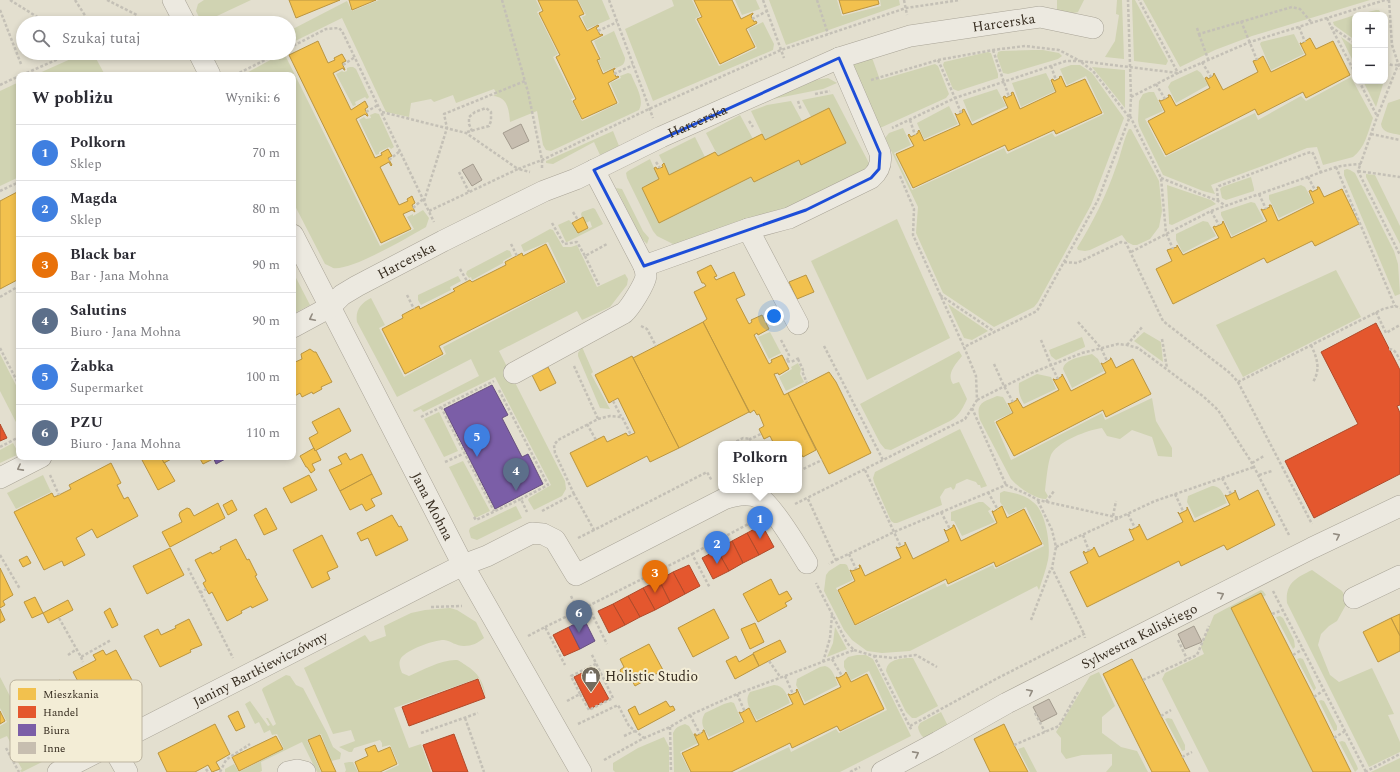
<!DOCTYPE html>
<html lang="pl">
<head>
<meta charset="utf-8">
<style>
	body { margin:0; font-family:Spectral,serif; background:#f7f7f7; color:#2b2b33 }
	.controls { position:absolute; right:12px; top:12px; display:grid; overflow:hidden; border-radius:8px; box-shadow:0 2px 6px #0003 }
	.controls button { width:36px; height:36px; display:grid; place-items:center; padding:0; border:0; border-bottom:1px solid #e1e1e2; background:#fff; color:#2b2b33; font:20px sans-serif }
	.you { position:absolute; left:774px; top:316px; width:14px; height:14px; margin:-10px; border:3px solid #fff; border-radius:50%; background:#1a73e8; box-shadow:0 0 0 6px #1a73e833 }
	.badge { display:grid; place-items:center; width:26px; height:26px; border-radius:50%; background:#b45309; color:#fff; font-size:13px; font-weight:700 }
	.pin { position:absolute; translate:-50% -33px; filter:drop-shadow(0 1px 2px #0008) }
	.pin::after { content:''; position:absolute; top:21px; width:14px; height:12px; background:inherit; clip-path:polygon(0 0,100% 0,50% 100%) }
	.popup { position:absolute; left:718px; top:441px; width:84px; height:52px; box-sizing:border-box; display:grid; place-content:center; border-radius:8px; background:#fff; filter:drop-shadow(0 1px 3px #0005); font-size:13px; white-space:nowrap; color:#7c7c81 }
	.popup b { font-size:15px; color:#2b2b33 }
	.popup::after { content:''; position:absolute; left:50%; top:100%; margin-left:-8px; border:8px solid transparent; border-top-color:#fff }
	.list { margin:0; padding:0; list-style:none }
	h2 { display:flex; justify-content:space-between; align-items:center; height:52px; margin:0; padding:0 16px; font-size:17px }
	h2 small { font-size:13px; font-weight:400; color:#7c7c81 }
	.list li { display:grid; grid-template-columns:26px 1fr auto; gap:12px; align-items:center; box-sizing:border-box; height:56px; padding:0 16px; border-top:1px solid #e1e1e2 }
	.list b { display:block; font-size:15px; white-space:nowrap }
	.list p { margin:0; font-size:13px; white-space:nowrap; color:#7c7c81 }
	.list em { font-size:13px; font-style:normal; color:#7c7c81 }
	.icon { flex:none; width:22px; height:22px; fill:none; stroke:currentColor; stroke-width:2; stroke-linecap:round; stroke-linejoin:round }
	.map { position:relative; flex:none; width:1400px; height:772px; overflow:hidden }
	.search { position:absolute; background:#fff; box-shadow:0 2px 6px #0003; left:16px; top:16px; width:280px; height:44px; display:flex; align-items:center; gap:10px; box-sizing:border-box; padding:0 14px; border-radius:22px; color:#7c7c81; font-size:15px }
	.panel { position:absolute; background:#fff; box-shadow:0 2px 6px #0003; left:16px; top:72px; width:280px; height:388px; border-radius:8px }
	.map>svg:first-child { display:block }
</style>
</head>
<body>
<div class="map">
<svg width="1400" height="772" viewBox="0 0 1400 772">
	<rect width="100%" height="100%" fill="#e3dfcf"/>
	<g fill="#d0d3b2">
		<polygon points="204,0 251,0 202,23 196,11 198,4"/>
		<path d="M 379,0 L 536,0 L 541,10 L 537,12 L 558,54 L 553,57 L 574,98 L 571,99 L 582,121 L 619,103 L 610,83 L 621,78 L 620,76 L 628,73 L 631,74 C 635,85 645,99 639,110 L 551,151 L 546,150 L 543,145 L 537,111 L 510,122 C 509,110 508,97 493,96 L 497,94 L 494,89 L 456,103 L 453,95 L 434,102 L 431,99 L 411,103 L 409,117 L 386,112 L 342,18 L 289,44 L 289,31 L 347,1 L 352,11 Z"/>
		<polygon points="578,0 602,0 610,19 587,29 582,17 586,15"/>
		<polygon points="672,0 692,0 700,16 695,19 719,66 757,48 748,29 763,22 774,44 773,50 653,101 625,29 674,6"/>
		<polygon points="735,0 756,0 760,9 742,15"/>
		<polygon points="769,0 837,0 842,16 881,6 880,0 899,0 900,5 786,45"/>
		<polygon points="1057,0 1084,0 1078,12 1070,14 1057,11"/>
		<polygon points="1117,0 1122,0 1124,59 1105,57 1115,41 1119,15 1116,14"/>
		<polygon points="1132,0 1135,0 1168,61 1166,65 1134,61"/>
		<polygon points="1143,0 1370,0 1252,36 1215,50 1180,67"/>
		<polygon points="1376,10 1379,10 1382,15 1356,15"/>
		<polygon points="1355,15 1355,40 1334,25 1333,22"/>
		<path d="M 614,31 L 625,58 C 625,65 621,66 616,68 L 615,67 L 604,72 L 598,61 L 601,58 L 594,41 Z"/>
		<polygon points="1294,34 1304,54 1271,70 1260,44 1261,42"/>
		<polygon points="1341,37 1355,47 1355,65"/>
		<polygon points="1033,50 1043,50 1059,53 1062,56 1058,59 1008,74 1003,73 997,56 998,52 1001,51"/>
		<polygon points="870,52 880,80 935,64 938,66 949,94 946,98 880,128 845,60"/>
		<polygon points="988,52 991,53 998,74 998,78 958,91 953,89 943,65 944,62"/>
		<polygon points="84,53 93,53 105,75 35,75"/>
		<path d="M 281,54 L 285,55 L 380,246 L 414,229 L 407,217 L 413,214 L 413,216 L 423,210 L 429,218 L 426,227 C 408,237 352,271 333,268 C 331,267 328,265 325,264 L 293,202 L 293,75 L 243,75 Z"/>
		<polygon points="1071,65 1080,65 1092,73 1124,118 1091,205 1038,302 1034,307 994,327 943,293 916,233 918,207 885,138 889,133 903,128 911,145 894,153 912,190 1004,148 1007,154 1052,133 1055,137 1104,114 1086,76 1067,85 1060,69"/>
		<polygon points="350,67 353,67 356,69 369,97 367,99 365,97 355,102 356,105 353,106 336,74 342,71 344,72 347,71 347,68"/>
		<polygon points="1092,67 1125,70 1125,108"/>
		<polygon points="1197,70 1201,73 1208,85 1176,103 1168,87 1171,82"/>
		<polygon points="1046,73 1055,91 1021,107 1012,83"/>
		<path d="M 1351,77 L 1373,118 C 1368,132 1365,148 1353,157 L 1323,165 L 1317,147 L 1307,148 L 1265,165 L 1211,185 L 1215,194 L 1203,191 L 1163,175 L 1139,126 L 1138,121 L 1139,101 L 1143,94 L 1149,92 L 1154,92 L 1163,111 L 1145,119 L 1165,157 L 1255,113 L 1258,120 L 1301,96 L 1306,101 Z"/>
		<polygon points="828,78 837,83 823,89 763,101 815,80"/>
		<polygon points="1363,81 1384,81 1376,107"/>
		<polygon points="19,82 19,177 0,186 0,91"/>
		<polygon points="997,89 1006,106 972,122 963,100"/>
		<polygon points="833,94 870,165 865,169 787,211 675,245 657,236 653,231 627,178 626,173 628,171 650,159 659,179 642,188 659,222 751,177 754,182 799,160 801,165 828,108 811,117 802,100"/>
		<path d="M 1400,99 L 1400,135 C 1392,133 1382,133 1381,124 L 1388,103 Z"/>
		<polygon points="791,101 802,121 765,140 751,111 767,105"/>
		<polygon points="949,106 958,124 924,139 917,123"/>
		<polygon points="375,113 379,114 394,147 391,149 389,147 379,152 379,154 376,155 359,120 364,117 366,119 371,118 370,115"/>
		<polygon points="740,115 753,139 718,156 706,133"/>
		<path d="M 1129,129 L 1131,129 L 1159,181 L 1162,211 L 1159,227 L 1150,239 L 1137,245 L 1133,245 L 1127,242 L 1122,235 L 1090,250 L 1085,251 L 1078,250 L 1077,248 C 1093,222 1106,196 1116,167 C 1121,155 1123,141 1129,129 Z"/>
		<polygon points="613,131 619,146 600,155 594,142 553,164 546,163 546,161"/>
		<polygon points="695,137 705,157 669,175 659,155"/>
		<polygon points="1347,169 1350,170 1355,173 1394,251 1398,264 1400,294 1395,296 1344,175 1344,170"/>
		<polygon points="1366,174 1375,175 1400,226 1400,244 1366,177"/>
		<polygon points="1251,177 1254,189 1254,191 1226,200 1222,198 1220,189 1222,187"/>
		<polygon points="1167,185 1211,200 1216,204 1172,225 1169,224 1169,221"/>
		<polygon points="1301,185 1305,187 1313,202 1279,218 1269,199 1269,195"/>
		<polygon points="616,188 622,189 643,231 649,238 647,244 642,239"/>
		<polygon points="1251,202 1255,203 1264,220 1232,236 1221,215 1221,212"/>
		<polygon points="593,208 595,209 603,224 567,242 566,242 558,225 569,220 572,223 578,233 592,227 590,221 586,223 582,218 581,214 582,212"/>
		<polygon points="897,219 950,338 867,380 811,261"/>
		<polygon points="1203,221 1208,222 1216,236 1183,253 1176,240 1176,234"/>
		<path d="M 550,229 L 553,230 L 563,247 L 571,247 L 577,245 L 597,287 L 625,274 L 628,279 L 627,285 L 610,307 L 582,320 L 577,311 L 499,351 L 565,481 L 566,489 L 562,496 L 534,510 L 528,500 L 529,498 L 551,485 L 495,377 L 423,412 L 421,409 L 414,412 L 413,410 L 479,376 L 471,359 L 397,397 L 357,322 C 355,310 361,303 371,298 L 385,325 L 379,328 L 404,377 L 446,354 L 443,347 L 567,282 L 548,242 L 524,252 L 521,245 Z"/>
		<polygon points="507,250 510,251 512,256 503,261 503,263 472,280 471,277 469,278 466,274 467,271"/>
		<polygon points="1336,270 1361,317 1243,377 1216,325"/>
		<polygon points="293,272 310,305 293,314"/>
		<polygon points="458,276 461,281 450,287 451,290 421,305 418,300 418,295"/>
		<polygon points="948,304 988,331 972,340 964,338"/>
		<polygon points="770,332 781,353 769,359 758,337"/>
		<polygon points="1144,332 1161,342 1163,362 1134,341"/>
		<polygon points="1082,337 1085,346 1085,347 1056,360 1051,356 1049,350"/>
		<polygon points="582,347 593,372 591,374 610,409 600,408 578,356 578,353"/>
		<path d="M 959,351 L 962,356 C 956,364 946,373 953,384 L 959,382 L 967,399 C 963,408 959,416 950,421 L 891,450 L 885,449 L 880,443 L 860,404 Z"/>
		<polygon points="0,354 19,391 19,428 0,391"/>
		<path d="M 1092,354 L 1098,359 L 1104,371 L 1072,388 L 1063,369 C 1065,358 1083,357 1092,354 Z"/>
		<polygon points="798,363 801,369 800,374 804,382 786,391 779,377 792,369 791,367"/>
		<path d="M 1037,374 L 1051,377 L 1056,389 L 1024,404 C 1020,397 1018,392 1019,383 Z"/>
		<path d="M 997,396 L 1003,397 L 1012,413 L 994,421 L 1011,460 L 1102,413 L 1105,420 L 1152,398 L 1156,421 L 1172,448 L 1172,457 L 1158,456 L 1152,437 L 1132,430 L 1120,439 L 1107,436 L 1102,428 C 1087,430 1060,441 1052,453 C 1048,459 1046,483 1045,491 L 1048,496 L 1046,499 C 1035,499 1018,487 1011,479 L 980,420 C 975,403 983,402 997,396 Z"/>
		<polygon points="439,412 458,451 444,457 424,419"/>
		<polygon points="960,429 987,486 981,488 980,485 978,485 976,482 967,479 956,484 955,488 953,490 951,487 945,489 940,497 942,505 897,523 894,523 891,521 874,482 873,478 875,472"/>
		<polygon points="13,443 19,454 0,463 0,450"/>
		<polygon points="463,461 490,511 475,518 449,467"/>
		<polygon points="43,475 51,492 16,509 7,493"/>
		<path d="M 1212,486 C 1222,486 1224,496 1227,503 L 1195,518 L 1187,502 L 1188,496 Z"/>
		<path d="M 1004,491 C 1015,493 1025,495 1033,502 C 1046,511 1051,546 1048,560 C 1046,570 1042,580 1039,590 L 1037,586 L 910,651 L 882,653 L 867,651 L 852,640 L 844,630 L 824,591 L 826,575 L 829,571 L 840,564 L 845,564 L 847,565 L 853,580 L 836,588 L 855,626 L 945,583 L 947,587 L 993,565 L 995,569 L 1044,546 L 1026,507 L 1009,515 L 1000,502 L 1000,493 Z"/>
		<polygon points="979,502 983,502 991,509 988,511 995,522 962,536 954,521 951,521 951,512"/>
		<polygon points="516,506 522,518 477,540 471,538 469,531 470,528"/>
		<path d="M 1312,570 L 1342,591 L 1348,601 L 1337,621 L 1329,626 L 1321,634 L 1318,645 L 1330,675 L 1339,682 L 1372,668 L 1394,714 L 1388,715 L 1400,742 L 1400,752 L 1369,767 L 1287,603 C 1285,583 1296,578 1312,570 Z"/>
		<polygon points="1261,590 1263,591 1266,595 1263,597 1261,593 1231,608 1313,772 1209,772 1162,679 1165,673 1204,654 1201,647 1214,615"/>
		<path d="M 450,608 L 457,610 L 476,622 L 484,638 C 478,643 472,646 464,646 C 456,646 451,641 444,640 C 433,640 407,650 401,658 C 398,663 400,668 402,673 L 409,676 C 422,670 443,659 457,660 C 461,661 466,666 470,668 C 481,677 483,683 486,697 L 479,678 L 394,708 L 409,748 L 421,744 L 431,772 L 384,772 L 399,765 L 390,745 L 382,747 L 382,743 L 380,740 L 354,748 L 352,752 L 349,752 L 339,747 L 355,741 L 351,730 L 333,734 L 304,668 L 365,635 L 370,642 L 386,636 L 384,626 L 411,613 L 425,610 Z"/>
		<polygon points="1280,616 1283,618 1294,640 1295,647 1293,649 1276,617"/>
		<polygon points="835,627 847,649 827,657 833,643"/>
		<polygon points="857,655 866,655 873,659 911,736 840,772 737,772 789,747 791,752 836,729 839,733 887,710 869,671 851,680 844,667 844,661 848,657"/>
		<path d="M 913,658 L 938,706 L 916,718 L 912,718 L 906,712 L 886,671 C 887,658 904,658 913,658 Z"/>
		<polygon points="1300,658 1303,659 1316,688 1314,691 1297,659"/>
		<path d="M 825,666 C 833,668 835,678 838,685 L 805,702 L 796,685 L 797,679 L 820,667 Z"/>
		<polygon points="1099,672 1115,706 1102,717 1102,733 1121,747 1137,751 1148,772 1106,772 1112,765 1112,754 1082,755 1066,759 1061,752 1061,738 1056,732 1090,676"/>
		<polygon points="286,675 290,676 296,685 303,688 327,733 333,747 341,753 340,759 331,761 321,734 307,740 321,772 317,772 302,742 261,762 262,771 260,772 239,772 284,749 277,734 272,735 270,730 264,733 259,722 255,724 245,704 250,701 268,726 270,725 266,718 268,718 273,726 276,724 262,690 263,688"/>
		<polygon points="0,677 44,761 22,772 20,771 22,769 14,755 16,754 7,736 0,739 0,726 7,722 0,708"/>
		<path d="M 774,685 C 784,685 787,695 790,703 L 757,720 C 752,712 743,702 750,692 Z"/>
		<polygon points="1321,700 1324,701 1337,726 1337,730 1334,731 1319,701"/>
		<path d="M 731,702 L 734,703 L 742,722 L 709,737 C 704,729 699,723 705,713 L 724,704 Z"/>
		<path d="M 941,712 L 948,726 L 927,740 C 922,737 919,733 918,727 L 920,723 Z"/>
		<polygon points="1168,718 1172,719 1185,745 1185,750 1182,751 1165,719"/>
		<path d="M 685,724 L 689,726 L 698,743 L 680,752 L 690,772 L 674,772 L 673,733 C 676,727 679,726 685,724 Z"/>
		<polygon points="664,737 669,747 669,772 615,772 613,770 613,763 638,748"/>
		<polygon points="1342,741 1345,742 1357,766 1358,769 1355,772 1339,742"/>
		<polygon points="1024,747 1037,772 1030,772 1018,749"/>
		<polygon points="1400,758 1400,772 1371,772"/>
		<polygon points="349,762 353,762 358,772 345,772 346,770 344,763"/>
		<polygon points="234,764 239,772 225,772 225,769"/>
	</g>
	<g fill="#f2c14e" stroke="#ba9540">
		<polygon points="289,0 340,0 296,18"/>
		<polygon points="349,0 376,0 352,10"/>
		<polygon points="538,0 577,0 584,14 579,16 587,31 598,25 599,26 596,28 598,31 600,35 602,34 603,35 591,41 600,59 597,60 603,74 615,68 615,69 613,70 616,77 618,76 619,77 608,83 617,103 582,119 573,101 576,99 556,57 560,55 539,13 543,11"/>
		<polygon points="694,0 732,0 741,19 753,13 753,14 751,16 754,22 756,21 757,23 746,29 755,47 720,64 697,19 702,17"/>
		<polygon points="839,0 878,0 879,4 843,14"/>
		<polygon points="1310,38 1316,49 1333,41 1350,75 1306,98 1303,92 1258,115 1255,109 1166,155 1148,121 1165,112 1159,100 1161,101 1169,97 1168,95 1170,95 1176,106 1210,88 1205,78 1207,77 1208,79 1213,76 1214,73 1223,90 1258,72 1253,61 1257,60 1263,56 1271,72 1306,55 1300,43 1301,43 1301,44"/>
		<polygon points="318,41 328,63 335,60 334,58 342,54 346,61 342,63 345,70 344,70 343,68 333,73 351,110 365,101 368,107 365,109 368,116 367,116 365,114 356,119 375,158 382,155 381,153 388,149 392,156 388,158 392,165 391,166 389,162 380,167 399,205 408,201 407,199 412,196 415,203 412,205 415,212 412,210 403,214 411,229 381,243 289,55"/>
		<polygon points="1061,76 1066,87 1085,79 1102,113 1056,134 1054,130 1008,151 1005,145 913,188 896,154 914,146 908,135 909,134 911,137 918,133 918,131 919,130 924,141 960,125 955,113 957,115 963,112 962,110 964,109 972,125 1008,108 1003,97 1005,96 1006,98 1012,95 1011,93 1013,92 1020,109 1056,92 1051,80 1053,79 1054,81 1060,78 1059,77"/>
		<polygon points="829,108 846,143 801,165 799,160 754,182 751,177 659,223 642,188 659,179 654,168 656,167 657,169 663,167 662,165 664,163 669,175 715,152 718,156 762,134 765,140"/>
		<polygon points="1317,187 1319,187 1324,197 1342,189 1359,224 1315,246 1312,241 1267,263 1264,258 1173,304 1156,269 1172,261 1167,250 1177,247 1177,245 1183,255 1219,238 1213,227 1215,226 1215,227 1222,224 1223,221 1231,238 1267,221 1261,209 1263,210 1270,207 1269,205 1271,205 1278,221 1314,203 1309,191 1311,190 1312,192 1318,189"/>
		<polygon points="19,191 19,279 0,289 0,201"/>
		<polygon points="583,217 588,228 578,233 572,223"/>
		<polygon points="546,244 565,282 439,346 443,354 405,374 382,329 403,318 402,315 419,306 420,309 455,291 453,289 470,280 472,282 506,265 505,262 522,253 523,256"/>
		<polygon points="711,265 717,276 714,277 716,280 734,272 745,295 736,299 749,324 752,322 751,320 762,315 769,329 758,335 757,333 754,335 769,364 772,362 771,360 782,355 789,369 779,375 778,373 774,374 784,395 788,393 816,450 803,457 799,450 799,444 774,444 770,436 764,439 759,429 764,426 759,414 757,415 754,410 750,413 703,322 707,319 694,292 706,286 704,283 702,283 697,272"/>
		<polygon points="806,275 814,292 797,299 789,282"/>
		<polygon points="703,322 749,412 679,448 633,358"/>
		<polygon points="310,349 314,352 316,352 332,382 321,387 322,389 313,394 312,392 302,397 300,393 293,397 293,363 302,359 301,354"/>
		<polygon points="632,356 679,448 650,462 647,456 587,487 570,453 604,436 607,442 626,433 628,436 635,433 618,398 609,403 595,375"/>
		<polygon points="1110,358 1111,358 1116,368 1133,359 1151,394 1106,417 1103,410 1014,456 996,422 1013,413 1008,403 1009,404 1017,400 1017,398 1023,408 1059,390 1053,379 1054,379 1055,380 1058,379 1062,376 1062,374 1071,391 1106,373 1101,363 1103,364 1111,359"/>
		<polygon points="548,367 556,383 540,391 532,375"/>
		<polygon points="829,372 836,382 871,453 829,474 788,393"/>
		<polygon points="339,408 351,431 315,451 309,438 318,433 312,422"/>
		<polygon points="314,448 315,451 316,450 321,460 312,464 315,470 311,473 307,467 306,467 300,456"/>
		<polygon points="346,453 350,460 362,454 372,474 340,491 329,470 342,464 338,457"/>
		<polygon points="149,457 161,457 175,481 158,490 142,460"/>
		<polygon points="161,457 175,457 164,463"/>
		<polygon points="199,457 213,457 213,459 203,464"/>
		<polygon points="111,463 121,483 117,485 124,499 128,497 138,516 97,538 92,529 76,538 85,555 64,566 62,561 44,570 14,512 52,493 54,497 59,495 71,489 69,485"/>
		<polygon points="372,474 382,494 371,499 375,506 366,511 362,504 350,510 340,491"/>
		<polygon points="309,475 317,490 291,503 283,488"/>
		<polygon points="1235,490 1239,500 1258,490 1275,525 1227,550 1224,545 1181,566 1179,561 1087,607 1070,572 1088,563 1083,552 1084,551 1085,553 1093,549 1094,547 1099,557 1134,540 1129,529 1130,529 1131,530 1139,526 1139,524 1147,540 1183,522 1178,512 1179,514 1187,510 1187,507 1194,522 1230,505 1225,495 1227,496 1235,492"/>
		<polygon points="232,500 237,510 228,515 223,505"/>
		<polygon points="218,503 225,518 170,547 162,532 182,522 179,515 180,512 187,508 190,509 194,516"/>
		<polygon points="1002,506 1007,518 1024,509 1042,544 996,567 994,562 948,584 946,579 855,625 838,590 855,581 850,570 852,571 860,568 859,565 860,565 865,576 901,558 896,547 897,547 898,548 905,545 905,542 913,559 949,541 944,529 946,531 953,527 953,525 954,525 961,541 997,523 992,511 993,511 993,512"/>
		<polygon points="266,508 277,529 264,535 254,515"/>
		<polygon points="392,515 399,527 401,526 408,540 376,556 368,538 361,541 357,533"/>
		<polygon points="322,535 338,567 327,572 330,579 312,588 293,550"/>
		<polygon points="236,539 247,560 249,559 257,575 255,576 268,600 252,608 251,606 241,611 242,613 227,621 212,592 209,594 206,589 203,583 206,581 195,560 211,552 212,554 220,550 221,549 220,547"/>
		<polygon points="170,548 184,575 147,594 133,566"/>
		<polygon points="27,556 31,563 23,567 19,560"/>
		<polygon points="0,568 13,595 3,601 5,605 0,608"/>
		<polygon points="771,579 779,595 787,591 792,599 785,603 787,606 758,622 743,594"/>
		<polygon points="1261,593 1314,697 1351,772 1313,772 1231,608"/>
		<polygon points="35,597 43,613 32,618 24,602"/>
		<polygon points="68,600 73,610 48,623 43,613"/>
		<polygon points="110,608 118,625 112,628 104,612"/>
		<polygon points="0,609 5,620 0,623"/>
		<polygon points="714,609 729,638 693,657 678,628"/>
		<polygon points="1400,614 1400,636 1391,618"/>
		<polygon points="1391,618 1400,636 1400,651 1378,662 1363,632"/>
		<polygon points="189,619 202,645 190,650 191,652 160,667 144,636 158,629 161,635 176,628 175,626"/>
		<polygon points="755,623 764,642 750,649 741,629"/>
		<polygon points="780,640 786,652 759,666 753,653"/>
		<polygon points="649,644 663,670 635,686 627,672 622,675 620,670 624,667 620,659"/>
		<polygon points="103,650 106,655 116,650 133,682 90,704 73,672 96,660 93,655"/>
		<polygon points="753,654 759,666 735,679 726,661 736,656 739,662"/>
		<polygon points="1132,659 1161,716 1190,772 1152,772 1103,674"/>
		<polygon points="846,672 851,682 867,674 884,709 840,731 837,726 792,748 790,743 731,772 691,772 682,753 699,745 694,734 696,734 696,736 703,732 703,730 704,730 708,740 744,722 739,712 741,713 749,708 756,722 793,704 788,694 789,694 790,695 793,694 797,692 796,690 797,689 804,705 841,687 836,677 838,678 842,676 845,674 845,673"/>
		<polygon points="60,680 76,711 49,725 33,694"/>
		<polygon points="666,701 670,707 673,706 675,710 638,730 628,710 635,706 639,715"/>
		<polygon points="0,711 5,721 0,724"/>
		<polygon points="238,711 245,727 236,731 228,716"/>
		<polygon points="215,724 230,754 216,762 220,769 212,772 208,765 195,772 167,772 158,753"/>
		<polygon points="1004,724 1014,745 1028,772 990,772 974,739"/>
		<polygon points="320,735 331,761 336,772 322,772 308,740"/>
		<polygon points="276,736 283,749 239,771 232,757"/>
		<polygon points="375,745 378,752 390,747 397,764 380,772 359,772 355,762 368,756 365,749"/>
	</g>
	<g fill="#e4572e" stroke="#b04a2a">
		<polygon points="1376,323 1400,370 1400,405 1397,406 1400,413 1400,474 1314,518 1285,461 1358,424 1321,352"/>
		<polygon points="0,424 7,438 0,441"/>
		<polygon points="762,525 774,547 759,555 747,533"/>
		<polygon points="747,533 759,555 743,563 732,541"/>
		<polygon points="732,541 743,563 729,571 717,550"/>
		<polygon points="717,550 729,571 713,579 702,558"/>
		<polygon points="689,565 700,586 685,594 673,572"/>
		<polygon points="673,572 685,594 670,602 659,580"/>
		<polygon points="659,580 670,602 655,610 643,588"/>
		<polygon points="643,588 655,610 640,617 628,596"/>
		<polygon points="628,596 640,617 625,625 613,604"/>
		<polygon points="613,604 625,625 609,633 598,611"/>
		<polygon points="569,627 580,649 564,656 553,635"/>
		<polygon points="592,668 609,699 590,709 574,677"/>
		<polygon points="478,679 485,698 409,726 402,707"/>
		<polygon points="454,734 468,772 433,772 423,745"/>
	</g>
	<g fill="#7b5ea7" stroke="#674f7e">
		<polygon points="492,385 508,415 502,418 522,457 528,454 543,484 495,509 444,409"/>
		<polygon points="213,457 229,457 216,464"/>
		<polygon points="584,619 595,641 580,649 569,627"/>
	</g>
	<g fill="#c7beb0" stroke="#a39b8e">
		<polygon points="521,124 529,141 512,149 503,133"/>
		<polygon points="473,164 482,180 472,186 462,170"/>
		<polygon points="1194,626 1202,642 1185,649 1178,634"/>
		<polygon points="1049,699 1057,714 1041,722 1033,707"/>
	</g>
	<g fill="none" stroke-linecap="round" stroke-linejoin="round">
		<defs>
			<g id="minor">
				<polyline points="173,0 185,23"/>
				<polyline points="199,53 210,75"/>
				<path d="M 594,170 L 644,266 L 748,229 L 789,218 L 871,178 C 879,171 882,163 880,153 L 839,58"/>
				<polyline points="748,229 798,324"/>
				<path id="s1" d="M 293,235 L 463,565 L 581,772"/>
				<path id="s2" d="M 293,327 L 330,307 L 342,295 L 357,286 L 443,241 L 544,191 L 576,179 L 661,137 L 839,58 L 910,36 L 1040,17 L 1093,28"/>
				<path d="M 514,373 L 624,313 C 630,308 645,284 646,276 C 646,272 645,269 644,266"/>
				<polyline points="0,478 41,457"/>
				<polyline points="1354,598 1400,576"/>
				<polyline points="111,744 127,772"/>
				<path id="s3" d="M 58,772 L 439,577 L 463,565 L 487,556 L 532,533 L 543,534 L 555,540 L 576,575 L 724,499 C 735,495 748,492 760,498 C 773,506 798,548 807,563"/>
				<polyline points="288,772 297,770 305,772"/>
				<path id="s4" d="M 882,772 L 938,742 L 1007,703 L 1312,548 L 1400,506"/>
			</g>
		</defs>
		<use href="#minor" stroke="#a9a497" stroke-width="22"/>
		<g stroke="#c4c0b6" stroke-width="2.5" stroke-dasharray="3 2" stroke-linecap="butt">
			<polyline points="10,0 47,23"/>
			<polyline points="75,0 90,23"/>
			<polyline points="107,0 137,15"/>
			<polyline points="502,0 528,92 542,160 542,169"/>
			<polyline points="609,0 653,118"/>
			<polyline points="763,0 784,58"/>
			<polyline points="817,0 828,34"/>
			<polyline points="904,0 907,15"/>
			<polyline points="1389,0 1392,45 1400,69"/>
			<polyline points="0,10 21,64"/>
			<polyline points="1327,18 1331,27 1355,43"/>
			<polyline points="752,19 767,11"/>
			<polyline points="1241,21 1257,60"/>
			<polyline points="143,23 154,20 158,21"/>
			<polyline points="1299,27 1305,42"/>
			<polyline points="1331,27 1355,73"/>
			<polyline points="1197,28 1199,34 1292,7 1300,9 1312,23"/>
			<polyline points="598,31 617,22"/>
			<polyline points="1199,34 1208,59"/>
			<polyline points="289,48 326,29 339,28 342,31 434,222"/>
			<polyline points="993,50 1009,97"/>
			<polyline points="938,60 955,98 961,113"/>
			<polyline points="1202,62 1211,77"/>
			<polyline points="1385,63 1392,65 1398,65"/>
			<polyline points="1400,64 1398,65 1377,117 1358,171 1400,255"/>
			<polyline points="343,65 355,57"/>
			<polyline points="1051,66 1056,80"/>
			<polyline points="614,74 633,65"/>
			<polyline points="22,75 72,53"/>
			<polyline points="235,75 279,53"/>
			<polyline points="871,80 938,60 993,50 1025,46 1059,50 1080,61 1066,61 955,98 892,128"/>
			<polyline points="1359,81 1377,116"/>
			<polyline points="1156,84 1165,99"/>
			<polyline points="0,85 19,76"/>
			<polyline points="815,94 830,91"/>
			<polyline points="1131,97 1178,73 1139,0"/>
			<polyline points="798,101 801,110"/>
			<polyline points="366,112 378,105"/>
			<polyline points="382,112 466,133 518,169 542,160 649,109 781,50 906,8 960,0"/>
			<polyline points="1130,116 1161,178 1166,233 1173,249"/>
			<polyline points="1129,117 1093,71 1080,61 1178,73 1250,42 1385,0 1389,0"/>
			<polyline points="910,120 915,135"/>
			<polyline points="749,121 753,127"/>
			<polyline points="467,132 489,126 491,121 491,112 486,108 475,112 469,117 469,124 472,131"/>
			<polyline points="1371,134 1400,140"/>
			<polyline points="389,160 400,151"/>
			<polyline points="656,162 660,168"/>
			<polyline points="1336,167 1395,306"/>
			<polyline points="1358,171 1400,177"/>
			<polyline points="459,172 469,192"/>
			<polyline points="900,176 914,209 913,235 964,347"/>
			<polyline points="1308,177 1315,190"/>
			<polyline points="1161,178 1218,201 1225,205"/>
			<polyline points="0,191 19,182"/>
			<polyline points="1259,194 1266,209"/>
			<polyline points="424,201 447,128 444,114 525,81"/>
			<polyline points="1218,201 1217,189 1219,186 1307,153 1312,152 1314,155 1321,173"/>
			<polyline points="413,208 423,199"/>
			<polyline points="429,211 518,169 530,172"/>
			<polyline points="1211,211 1219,225"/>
			<polyline points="573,212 578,220"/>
			<polyline points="552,223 564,244 577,242 585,256 607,244"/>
			<polyline points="511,244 517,256"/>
			<polyline points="1131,252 1211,211 1336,167 1348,165 1361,164"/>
			<polyline points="585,256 599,285"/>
			<polyline points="1064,262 1077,263 1121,242 1126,243 1163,321 1230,373 1238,382 1383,309 1395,306 1400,308"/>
			<polyline points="460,269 467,281"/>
			<polyline points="407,295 414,309"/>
			<polyline points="940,295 995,332"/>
			<polyline points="0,297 19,286"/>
			<polyline points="1376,312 1386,333 1400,325"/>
			<polyline points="765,322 767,321 772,322"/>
			<polyline points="1078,322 1101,348 1107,361"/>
			<polyline points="641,326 647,329 656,346"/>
			<polyline points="1162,339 1167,368"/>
			<polyline points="781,340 789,355 787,361 785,361"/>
			<polyline points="1041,340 1051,365 1058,379"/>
			<polyline points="1127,345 1143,326"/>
			<path d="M 1311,345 C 1317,358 1321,369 1313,382"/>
			<polyline points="824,346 883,460"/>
			<polyline points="0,348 19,385"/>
			<path d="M 1389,349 C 1395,349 1397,355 1400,360"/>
			<polyline points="798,359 803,370 802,371 807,383"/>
			<polyline points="787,361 791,362 799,358"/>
			<polyline points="994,364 1004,386 1013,402"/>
			<polyline points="574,366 598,419 558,440 554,445 555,453 574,494"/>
			<polyline points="1238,382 1312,524"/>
			<polyline points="499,390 548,485 521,499"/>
			<polyline points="977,400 1029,374 1082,353 1118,344 1127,345 1138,348 1204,397 1218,410 1252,463 1289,535"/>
			<polyline points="613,401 621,416"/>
			<polyline points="441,407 494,511"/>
			<polyline points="972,408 1006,485"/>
			<polyline points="421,417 494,381"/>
			<polyline points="598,419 610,416 622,417 631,435"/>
			<polyline points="587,424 596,440"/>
			<polyline points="732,444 743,438 750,439"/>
			<polyline points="746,444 750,439 761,434"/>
			<polyline points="0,447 19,437"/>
			<polyline points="445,462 463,454"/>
			<polyline points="1252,463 1264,456"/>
			<polyline points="865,470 901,547"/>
			<polyline points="799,471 822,460"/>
			<polyline points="50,475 59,495"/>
			<polyline points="1259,475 1272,471"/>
			<polyline points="1222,478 1231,494"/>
			<polyline points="988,492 998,510"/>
			<polyline points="1175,494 1183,511"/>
			<polyline points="808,499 836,560 829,564"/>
			<polyline points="1038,501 1052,530 1056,547 1052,568 1084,634"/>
			<polyline points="1046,502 1054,491"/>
			<polyline points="795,504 965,419 977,400 976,376 964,347 1037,311 1098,200 1130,116 1131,97 1128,0"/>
			<polyline points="542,511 574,494 594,530 707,472 712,481"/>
			<polyline points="941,512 950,529"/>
			<polyline points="1128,514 1135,528"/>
			<polyline points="1113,516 1116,501"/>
			<polyline points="474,517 476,520 521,499 527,512"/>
			<polyline points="1083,535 1089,551"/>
			<polyline points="578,538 594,530"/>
			<polyline points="1056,547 1155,501 1254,467"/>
			<polyline points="692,554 754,521"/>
			<polyline points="849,554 856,569"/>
			<polyline points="0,555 20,589"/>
			<polyline points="836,560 894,532 1006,485 1027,494 1038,500 1120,518"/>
			<polyline points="188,568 233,658"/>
			<polyline points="1273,591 1366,772"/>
			<polyline points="200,593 206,589"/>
			<polyline points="571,596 578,611"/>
			<polyline points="588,606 692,554 710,588"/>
			<polyline points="431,607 462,606"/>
			<polyline points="1272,614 1283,610"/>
			<polyline points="59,618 81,657 111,640"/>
			<polyline points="1031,620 1051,568"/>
			<polyline points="545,627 588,606 607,644"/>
			<polyline points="528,636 545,627 565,665"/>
			<polyline points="1178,640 1187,659"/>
			<polyline points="854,650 874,656 912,731"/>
			<polyline points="68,655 77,649"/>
			<polyline points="1293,655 1303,649"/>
			<polyline points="874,656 893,658 916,655 937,667"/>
			<polyline points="81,657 83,662"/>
			<polyline points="832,659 842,676"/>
			<polyline points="769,661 781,678"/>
			<polyline points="823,662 830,638 832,615"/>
			<polyline points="785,676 793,694"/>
			<polyline points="1143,680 1197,655 1209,626"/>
			<polyline points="580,694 571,676 596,664"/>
			<polyline points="737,694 745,712"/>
			<polyline points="1314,697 1324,690"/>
			<polyline points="567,701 580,694 589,710 613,698 591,653"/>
			<polyline points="1035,713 1045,732"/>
			<polyline points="690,715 700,734"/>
			<polyline points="1161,716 1171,710"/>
			<polyline points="465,718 484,772"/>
			<polyline points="578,724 618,705 629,726 644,738"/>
			<polyline points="910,726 996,679 1084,634 1085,638"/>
			<polyline points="670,727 671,772"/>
			<polyline points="421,733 478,713"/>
			<polyline points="624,736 635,731"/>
			<polyline points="1334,738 1345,731"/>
			<polyline points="1014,745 1059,726 1078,692"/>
			<polyline points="6,748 19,772"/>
			<polyline points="1182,757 1192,752"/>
			<polyline points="604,760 644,738 670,727 690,715 737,694 854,650 847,643 816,583"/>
			<polyline points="206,769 208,772"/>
			<polyline points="220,772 226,760 230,757 250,744"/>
			<polyline points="850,772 860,767"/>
			<polyline points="1365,772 1400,754"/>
		</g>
		<use href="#minor" stroke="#ece9e0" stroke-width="21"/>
	</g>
	<defs><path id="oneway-chevron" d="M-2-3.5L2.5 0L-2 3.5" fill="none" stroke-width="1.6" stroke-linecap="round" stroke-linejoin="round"/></defs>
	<g stroke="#928b80">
		<use href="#oneway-chevron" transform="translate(312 318) rotate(153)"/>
		<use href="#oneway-chevron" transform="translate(20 468) rotate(152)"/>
		<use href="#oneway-chevron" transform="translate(1337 536) rotate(-26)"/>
		<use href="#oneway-chevron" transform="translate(1221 595) rotate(-27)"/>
		<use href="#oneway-chevron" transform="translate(1030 692) rotate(-27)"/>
		<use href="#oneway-chevron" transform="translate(916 754) rotate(-28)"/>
	</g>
	<path fill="none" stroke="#1d4ed8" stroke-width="3" stroke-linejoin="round" d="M 839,58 L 880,153 L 879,169 L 871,178 L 806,210 L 644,266 L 594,170 Z"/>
	<defs>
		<symbol id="shop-pin" viewBox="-11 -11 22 30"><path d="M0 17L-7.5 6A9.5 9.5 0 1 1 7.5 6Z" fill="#736b5d" stroke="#f3edd6"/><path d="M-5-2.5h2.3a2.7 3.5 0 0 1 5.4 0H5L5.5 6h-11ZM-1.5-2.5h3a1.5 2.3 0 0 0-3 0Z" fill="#fff"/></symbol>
	</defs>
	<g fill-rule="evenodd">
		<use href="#shop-pin" x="580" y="665" width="22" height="30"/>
	</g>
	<g text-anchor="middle" stroke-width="4" stroke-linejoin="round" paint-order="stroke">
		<g font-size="14" fill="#372d20" stroke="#f3edd6">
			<text dy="5" stroke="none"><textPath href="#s2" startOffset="779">Harcerska</textPath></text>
			<text dy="5" stroke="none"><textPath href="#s2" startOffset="455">Harcerska</textPath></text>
			<text dy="5" stroke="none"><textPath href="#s2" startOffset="132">Harcerska</textPath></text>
			<text dy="5" stroke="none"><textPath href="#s1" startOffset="305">Jana Mohna</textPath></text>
			<text dy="5" stroke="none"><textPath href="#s4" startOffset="291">Sylwestra Kaliskiego</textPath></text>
			<text dy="5" stroke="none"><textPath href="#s3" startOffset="227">Janiny Bartkiewiczówny</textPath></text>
		</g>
		<g font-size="14" fill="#372d20" stroke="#f3edd6" text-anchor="start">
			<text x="605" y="681">Holistic Studio</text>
		</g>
	</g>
	<rect x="10" y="680" width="132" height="82" rx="6" fill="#f3edd6" stroke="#bbb39f" stroke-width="1"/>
	<rect x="18" y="688" width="18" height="12" fill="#f2c14e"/>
	<rect x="18" y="706" width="18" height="12" fill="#e4572e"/>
	<rect x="18" y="724" width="18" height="12" fill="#7b5ea7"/>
	<rect x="18" y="742" width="18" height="12" fill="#c7beb0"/>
	<g font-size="11" fill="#372d20">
		<text x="43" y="698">Mieszkania</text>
		<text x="43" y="716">Handel</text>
		<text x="43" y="734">Biura</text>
		<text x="43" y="752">Inne</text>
	</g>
</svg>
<div class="controls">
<button>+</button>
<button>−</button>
</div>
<div class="you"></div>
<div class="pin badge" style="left:760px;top:539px;background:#3f7fe0">1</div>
<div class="popup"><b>Polkorn</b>Sklep</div>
<div class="pin badge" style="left:717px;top:564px;background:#3f7fe0">2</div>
<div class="pin badge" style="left:655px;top:593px;background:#e8710a">3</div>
<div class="pin badge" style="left:516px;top:491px;background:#5c6f8a">4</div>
<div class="pin badge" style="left:477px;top:457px;background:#3f7fe0">5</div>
<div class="pin badge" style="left:579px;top:633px;background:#5c6f8a">6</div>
<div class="search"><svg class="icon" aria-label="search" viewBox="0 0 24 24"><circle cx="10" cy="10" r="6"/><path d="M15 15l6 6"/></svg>Szukaj tutaj</div>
<section class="panel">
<h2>W pobliżu<small>Wyniki: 6</small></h2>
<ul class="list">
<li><span class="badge" style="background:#3f7fe0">1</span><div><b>Polkorn</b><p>Sklep</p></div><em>70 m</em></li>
<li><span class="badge" style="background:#3f7fe0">2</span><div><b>Magda</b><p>Sklep</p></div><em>80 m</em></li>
<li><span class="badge" style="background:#e8710a">3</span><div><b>Black bar</b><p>Bar · Jana Mohna</p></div><em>90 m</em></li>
<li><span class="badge" style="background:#5c6f8a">4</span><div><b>Salutins</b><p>Biuro · Jana Mohna</p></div><em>90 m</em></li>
<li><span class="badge" style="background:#3f7fe0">5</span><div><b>Żabka</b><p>Supermarket</p></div><em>100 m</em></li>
<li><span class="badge" style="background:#5c6f8a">6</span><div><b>PZU</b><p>Biuro · Jana Mohna</p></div><em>110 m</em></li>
</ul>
</section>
</div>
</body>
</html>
